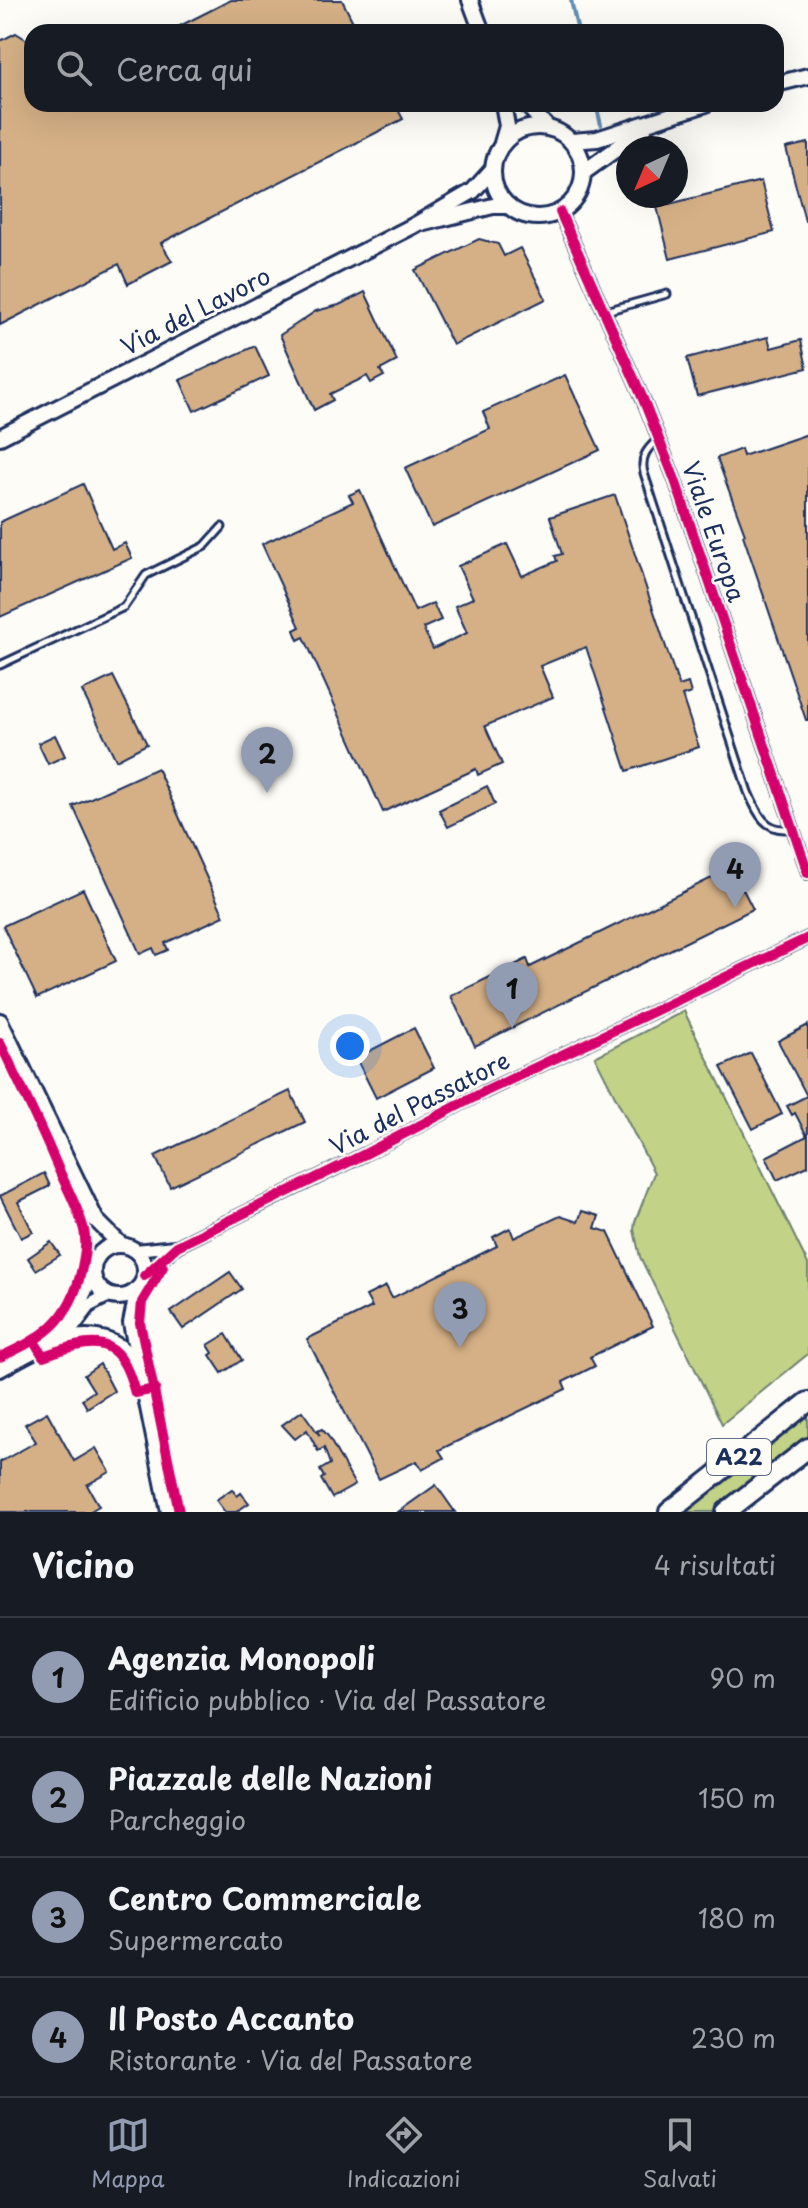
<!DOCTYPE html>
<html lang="it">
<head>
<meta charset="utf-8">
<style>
	body { margin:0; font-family:"Playpen Sans",sans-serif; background:#242831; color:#f1f3f6 }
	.compass { position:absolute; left:616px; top:136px; width:72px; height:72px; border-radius:50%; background:#171b24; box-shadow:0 8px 32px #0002; rotate:224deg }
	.you { position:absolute; left:350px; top:1046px; width:28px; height:28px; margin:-20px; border:6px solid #fff; border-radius:50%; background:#1a73e8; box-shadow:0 0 0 12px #1a73e833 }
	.badge { display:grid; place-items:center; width:52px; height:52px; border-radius:50%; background:#919bb2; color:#111; font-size:26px; font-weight:700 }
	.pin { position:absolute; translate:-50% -66px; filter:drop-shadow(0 2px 4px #0008) }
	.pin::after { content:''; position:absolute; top:42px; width:28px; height:24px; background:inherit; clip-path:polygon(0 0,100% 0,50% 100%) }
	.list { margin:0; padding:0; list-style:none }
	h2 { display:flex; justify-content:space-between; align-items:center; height:104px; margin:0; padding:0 32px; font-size:34px }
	h2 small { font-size:26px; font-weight:400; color:#9ea1a6 }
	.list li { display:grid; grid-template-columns:52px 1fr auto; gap:24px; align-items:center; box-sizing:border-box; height:120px; padding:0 32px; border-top:2px solid #363941 }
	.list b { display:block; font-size:30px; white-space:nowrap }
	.list p { margin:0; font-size:26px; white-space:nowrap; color:#9ea1a6 }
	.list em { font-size:26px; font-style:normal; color:#9ea1a6 }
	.icon { flex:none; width:44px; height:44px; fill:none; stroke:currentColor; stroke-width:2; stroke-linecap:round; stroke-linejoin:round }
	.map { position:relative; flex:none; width:808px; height:1512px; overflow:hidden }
	.search { position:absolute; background:#171b24; box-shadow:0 8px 32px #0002; left:24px; right:24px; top:24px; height:88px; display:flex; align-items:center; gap:20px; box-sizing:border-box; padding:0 28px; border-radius:24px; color:#9ea1a6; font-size:30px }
	.sheet { height:584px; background:#171b24 }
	nav { display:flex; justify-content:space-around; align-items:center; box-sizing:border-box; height:112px; border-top:2px solid #363941; background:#171b24; font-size:22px; color:#9ea1a6 }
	nav a { display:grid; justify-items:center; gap:4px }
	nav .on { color:#919bb2 }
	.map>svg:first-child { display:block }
</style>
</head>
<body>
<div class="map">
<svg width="808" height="1512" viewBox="0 0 808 1512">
	<rect width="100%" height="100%" fill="#fdfcf7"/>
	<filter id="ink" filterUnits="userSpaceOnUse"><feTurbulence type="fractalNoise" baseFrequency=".0125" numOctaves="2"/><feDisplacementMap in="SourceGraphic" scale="16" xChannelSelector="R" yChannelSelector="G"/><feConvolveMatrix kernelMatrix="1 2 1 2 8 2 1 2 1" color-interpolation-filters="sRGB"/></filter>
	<g filter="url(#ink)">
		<g fill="#c2d286" stroke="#6e8072" stroke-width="2">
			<polygon points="684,1011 808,1264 808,1354 722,1424 640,1257 634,1230 635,1222 654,1173 595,1057"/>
			<polygon points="808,1415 808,1439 717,1512 685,1512"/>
		</g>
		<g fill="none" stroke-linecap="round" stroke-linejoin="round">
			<g stroke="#5e8db3" stroke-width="4">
				<polyline points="571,0 578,32"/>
				<polyline points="596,104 601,125"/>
			</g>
		</g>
		<g fill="#d5b086" stroke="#1b2f5e" stroke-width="2">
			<polygon points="231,0 342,0 358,32 168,32"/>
			<polygon points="16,33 32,43 32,104 395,104 403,119 161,243 172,261 128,284 119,264 0,325 0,41"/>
			<polygon points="808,143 808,221 805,221 786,148"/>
			<polygon points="761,181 774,232 670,259 657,207"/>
			<polygon points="479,239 498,244 504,256 520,248 546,299 453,345 415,270"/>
			<polygon points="365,292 397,361 380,370 384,376 371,383 367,376 330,394 333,400 314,410 280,335 316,311 339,305"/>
			<polygon points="768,337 771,348 801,340 807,368 697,396 687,358"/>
			<polygon points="255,346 269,376 194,411 180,380"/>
			<polygon points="565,375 600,450 432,527 405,468 490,429 483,412"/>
			<polygon points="808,434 808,720 806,720 743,535 745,534 717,458 741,449 743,456"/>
			<polygon points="83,484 112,549 125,543 132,558 0,617 0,522"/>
			<polygon points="360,490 415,611 433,603 441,620 423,628 433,649 467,633 455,606 473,598 458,566 507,544 522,576 557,561 555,556 562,554 550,517 615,495 679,686 688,683 691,693 682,696 699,747 627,771 586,647 540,666 553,697 485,726 502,764 478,775 476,769 383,812 304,637 298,640 294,630 300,627 262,544 353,502 349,495"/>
			<polygon points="113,676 147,744 116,760 82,691"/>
			<polygon points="55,735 65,756 48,764 38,743"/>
			<polygon points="157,768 224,916 165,943 168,950 156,955 153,948 140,954 73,806"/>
			<polygon points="487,786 495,804 448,827 439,810"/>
			<polygon points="732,868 753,909 475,1046 451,996 527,959 530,967"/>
			<polygon points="83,889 116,961 37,998 3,926"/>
			<polygon points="808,1025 808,1166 777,1180 766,1157 807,1136 795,1113 792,1115 787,1106 807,1096 778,1041"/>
			<polygon points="414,1028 434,1068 376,1098 356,1058"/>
			<polygon points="751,1053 782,1114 753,1129 721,1067"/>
			<polygon points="290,1091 305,1122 170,1187 155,1156"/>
			<polygon points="44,1173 50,1186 18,1202 33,1232 21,1238 0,1196"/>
			<polygon points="582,1211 599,1216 595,1228 608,1232 653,1326 590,1357 595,1366 563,1382 566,1389 439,1450 444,1458 422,1470 417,1461 379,1479 307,1339 372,1307 366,1296 386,1286 392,1298 497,1246 493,1237 510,1228 514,1238 560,1216 578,1222"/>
			<polygon points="51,1242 60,1255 36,1270 28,1258"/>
			<polygon points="230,1272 242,1289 183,1329 171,1312"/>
			<polygon points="226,1334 242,1360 222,1373 210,1355 213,1353 208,1345"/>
			<polygon points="100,1364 114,1391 87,1408 82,1399 94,1391 84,1375"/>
			<polygon points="302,1411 320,1436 317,1431 322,1429 328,1436 355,1485 332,1498 321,1479 324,1477 320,1470 330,1464 324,1448 318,1451 307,1430 295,1439 282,1425"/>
			<polygon points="47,1412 74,1461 96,1448 110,1472 87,1485 99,1506 89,1512 0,1512 0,1462 36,1442 25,1424"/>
			<polygon points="436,1485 455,1512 398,1512"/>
			<polygon points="232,1489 237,1496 241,1493 249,1503 236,1512 225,1512 216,1500"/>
		</g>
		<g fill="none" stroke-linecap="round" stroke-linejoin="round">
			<defs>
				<g id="service">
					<polyline points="606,311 667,294"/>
					<path d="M 658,439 C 647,449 640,457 644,473 L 748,792 C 757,813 766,834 792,828"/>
					<polyline points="0,665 124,607 146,575 205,546 222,527"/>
				</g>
				<g id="minor">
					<polyline points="560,212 643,399 675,480 808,873"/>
					<polyline points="135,1250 175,1246"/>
					<polyline points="144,1276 177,1246 365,1154 484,1092 808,938"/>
				</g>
				<g id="tertiary">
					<polyline points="65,1338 90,1305 109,1295"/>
					<polyline points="50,1344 80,1302 93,1276"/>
					<path d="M 0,1370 C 35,1351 81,1320 120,1346 C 128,1351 134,1363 140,1371"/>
				</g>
				<g id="secondary">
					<polyline points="470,0 482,32"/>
					<polyline points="776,84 808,76"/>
					<polyline points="526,104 547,127"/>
					<circle cx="538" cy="172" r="45"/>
					<polyline points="572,141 597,139 706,104"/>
					<polyline points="502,143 507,126 503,104"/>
					<polyline points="584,172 644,129"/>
					<polyline points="425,223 493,206 509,206"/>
					<polyline points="0,437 413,226 473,191 492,170"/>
					<polyline points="0,1021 96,1220 120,1244"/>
					<circle cx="119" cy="1271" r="26"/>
					<polyline points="138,1288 131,1323 169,1512"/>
				</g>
				<g id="motorway">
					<polyline points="669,1512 808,1402"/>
					<polyline points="726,1512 808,1448"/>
				</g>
			</defs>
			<use href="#service" stroke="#1b2f5e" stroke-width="11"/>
			<use href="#minor" stroke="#1b2f5e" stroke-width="16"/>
			<use href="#tertiary" stroke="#1b2f5e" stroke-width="18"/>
			<use href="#secondary" stroke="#1b2f5e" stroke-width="20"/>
			<use href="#motorway" stroke="#1b2f5e" stroke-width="24"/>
			<use href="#service" stroke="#fdfcf7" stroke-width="5"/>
			<use href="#minor" stroke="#fdfcf7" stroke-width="10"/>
			<use href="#tertiary" stroke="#fdfcf7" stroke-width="12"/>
			<use href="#secondary" stroke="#fdfcf7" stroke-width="14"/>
			<use href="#motorway" stroke="#fdfcf7" stroke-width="18"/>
			<defs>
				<g id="cycleway">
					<polyline points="560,212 643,399 675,480 808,873"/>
					<path d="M 0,1043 C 19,1082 38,1121 55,1161 C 64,1183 78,1206 84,1230 C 87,1244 84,1258 81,1272 C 69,1322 44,1337 0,1357"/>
					<polyline points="163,1267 142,1302 140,1323 179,1512"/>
					<polyline points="144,1276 177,1246 365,1154 484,1092 808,938"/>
					<path d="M 34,1341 L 43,1356 C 95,1338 119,1332 135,1393 L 155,1389"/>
				</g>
			</defs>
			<use href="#cycleway" stroke="#fdfcf7" stroke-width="15"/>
			<use href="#cycleway" stroke="#d6006c" stroke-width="10"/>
		</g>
	</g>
	<g text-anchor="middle" stroke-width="6" stroke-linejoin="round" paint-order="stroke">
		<rect fill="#fdfcf7" stroke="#5f6c8c" stroke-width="2" x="707" y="1439" width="64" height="36" rx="6"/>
		<g font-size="22" font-weight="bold" fill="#1b2f5e">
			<text x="739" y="1465">A22</text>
		</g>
		<g font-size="24" fill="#1b2f5e" stroke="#fdfcf7">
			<text transform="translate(196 312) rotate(-27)" y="8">Via del Lavoro</text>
			<text transform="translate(713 532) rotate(71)" y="8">Viale Europa</text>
			<text transform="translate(420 1104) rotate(-27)" y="8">Via del Passatore</text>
		</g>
	</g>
</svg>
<svg class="compass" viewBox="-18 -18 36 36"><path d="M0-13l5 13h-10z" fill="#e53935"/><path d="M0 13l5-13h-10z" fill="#9ea1a6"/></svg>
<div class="you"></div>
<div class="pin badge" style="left:512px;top:1028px">1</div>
<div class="pin badge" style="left:267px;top:793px">2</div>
<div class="pin badge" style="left:460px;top:1348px">3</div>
<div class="pin badge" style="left:735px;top:908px">4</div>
<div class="search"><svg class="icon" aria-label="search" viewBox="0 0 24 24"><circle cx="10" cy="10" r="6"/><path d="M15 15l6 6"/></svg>Cerca qui</div>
</div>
<section class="sheet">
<h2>Vicino<small>4 risultati</small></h2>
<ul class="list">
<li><span class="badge">1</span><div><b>Agenzia Monopoli</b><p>Edificio pubblico · Via del Passatore</p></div><em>90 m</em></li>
<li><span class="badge">2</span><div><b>Piazzale delle Nazioni</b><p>Parcheggio</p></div><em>150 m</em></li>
<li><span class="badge">3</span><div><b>Centro Commerciale</b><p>Supermercato</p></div><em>180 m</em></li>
<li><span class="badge">4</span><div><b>Il Posto Accanto</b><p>Ristorante · Via del Passatore</p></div><em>230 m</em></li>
</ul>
</section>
<nav>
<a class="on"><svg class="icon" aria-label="map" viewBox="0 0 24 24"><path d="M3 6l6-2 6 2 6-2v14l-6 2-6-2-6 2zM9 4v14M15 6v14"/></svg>Mappa</a>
<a><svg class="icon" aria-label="directions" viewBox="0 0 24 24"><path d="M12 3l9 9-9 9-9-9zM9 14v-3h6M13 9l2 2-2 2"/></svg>Indicazioni</a>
<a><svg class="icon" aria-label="saved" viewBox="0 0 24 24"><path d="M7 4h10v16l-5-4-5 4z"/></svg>Salvati</a>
</nav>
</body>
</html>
